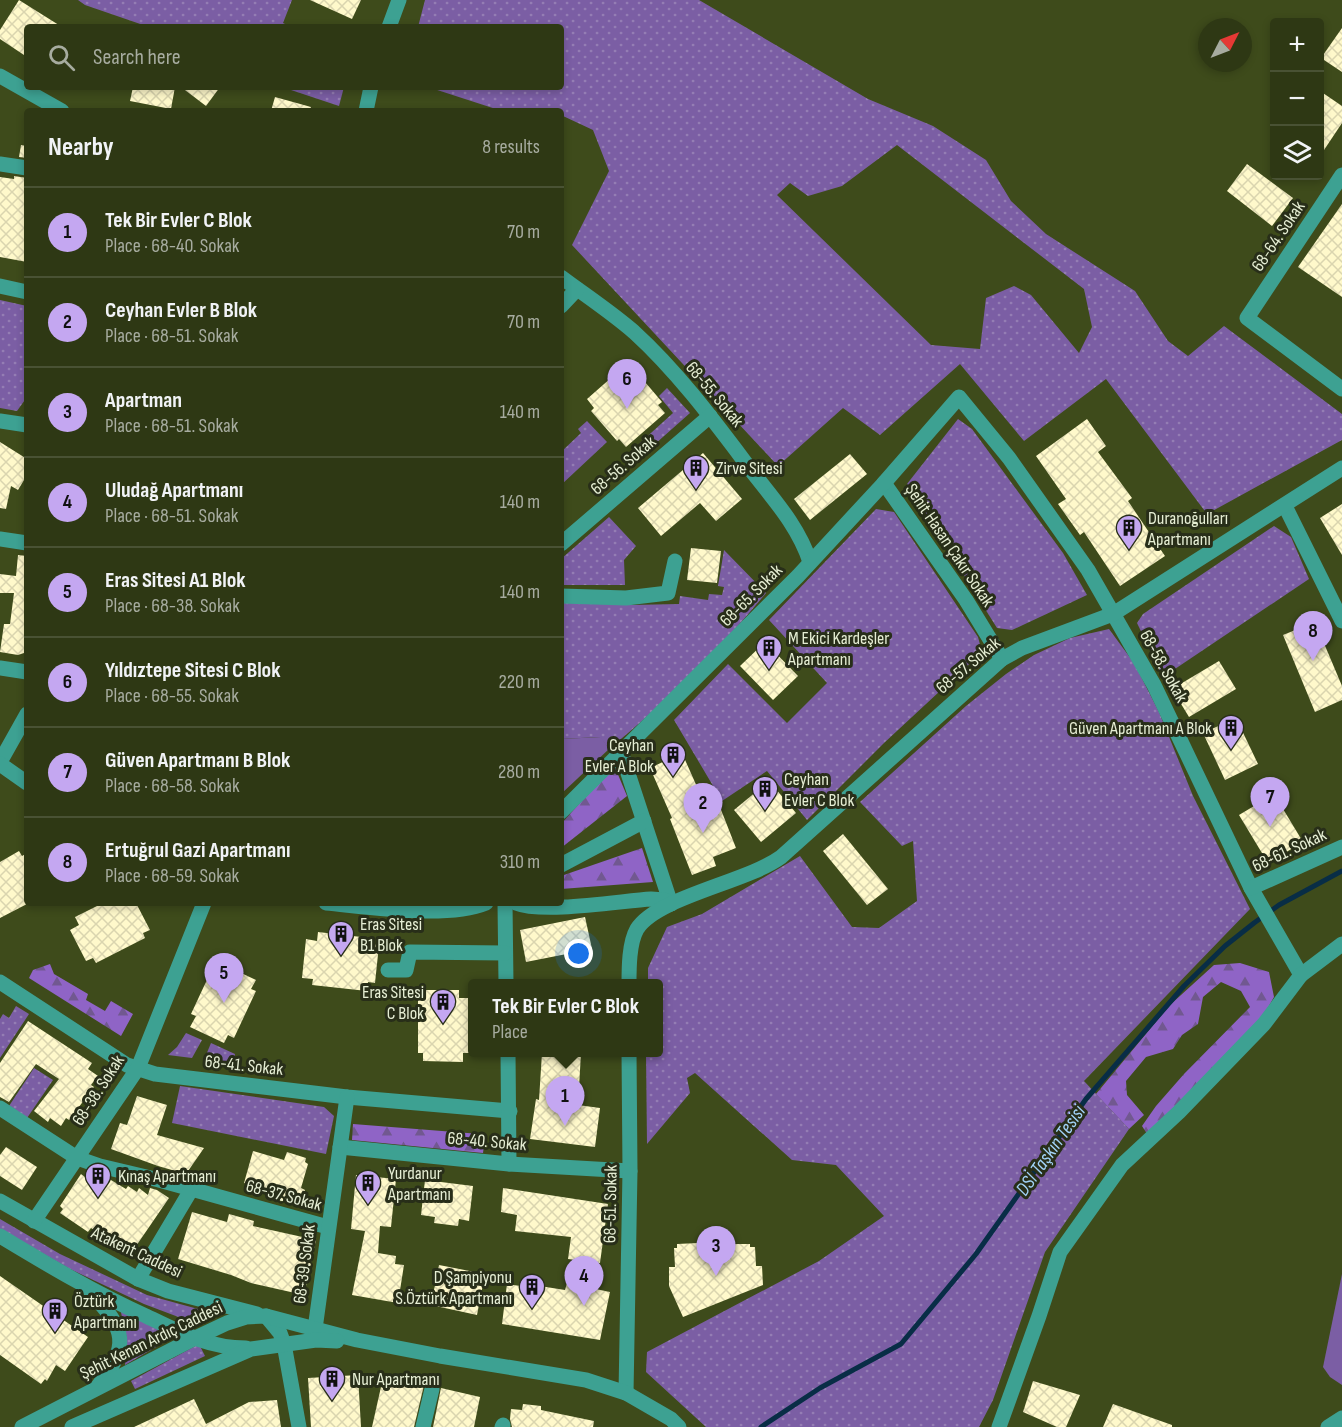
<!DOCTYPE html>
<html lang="en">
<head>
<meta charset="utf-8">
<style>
	body { margin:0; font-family:"Sofia Sans Condensed",sans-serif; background:#3a4322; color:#f1f3f6 }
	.controls { position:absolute; right:18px; top:18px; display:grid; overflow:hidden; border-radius:6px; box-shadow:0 3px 9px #0003 }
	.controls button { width:54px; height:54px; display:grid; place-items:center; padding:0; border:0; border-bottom:2px solid #495234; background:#2e3814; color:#f1f3f6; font:30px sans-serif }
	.compass { position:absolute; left:1198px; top:18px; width:54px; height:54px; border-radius:50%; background:#2e3814; box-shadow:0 3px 9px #0003; rotate:48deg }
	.you { position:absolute; left:579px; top:954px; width:21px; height:21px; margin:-15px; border:4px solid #fff; border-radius:50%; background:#1a73e8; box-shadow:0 0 0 9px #1a73e833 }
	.badge { display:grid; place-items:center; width:39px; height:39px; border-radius:50%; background:#c4a7f1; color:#111; font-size:20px; font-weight:700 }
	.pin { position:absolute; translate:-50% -50px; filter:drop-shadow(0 2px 3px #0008) }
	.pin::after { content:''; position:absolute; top:32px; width:21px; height:18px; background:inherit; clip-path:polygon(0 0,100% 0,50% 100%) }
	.popup { position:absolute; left:468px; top:979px; width:195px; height:78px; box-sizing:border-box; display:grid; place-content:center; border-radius:6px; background:#2e3814; filter:drop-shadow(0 2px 4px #0005); font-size:20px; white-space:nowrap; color:#a7aca0 }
	.popup b { font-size:22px; color:#f1f3f6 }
	.popup::after { content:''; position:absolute; left:50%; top:100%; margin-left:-12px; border:12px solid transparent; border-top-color:#2e3814 }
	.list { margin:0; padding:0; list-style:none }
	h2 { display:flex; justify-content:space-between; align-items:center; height:78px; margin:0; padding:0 24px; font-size:26px }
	h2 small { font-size:20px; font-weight:400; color:#a7aca0 }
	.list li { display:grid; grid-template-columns:39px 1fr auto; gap:18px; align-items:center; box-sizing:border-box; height:90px; padding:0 24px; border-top:2px solid #495234 }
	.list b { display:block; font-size:22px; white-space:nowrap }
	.list p { margin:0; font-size:20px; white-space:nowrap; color:#a7aca0 }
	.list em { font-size:20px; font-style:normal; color:#a7aca0 }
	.icon { flex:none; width:33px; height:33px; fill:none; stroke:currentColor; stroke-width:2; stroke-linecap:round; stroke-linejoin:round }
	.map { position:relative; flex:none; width:1342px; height:1427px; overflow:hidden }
	.search { position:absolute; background:#2e3814; box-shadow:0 3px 9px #0003; left:24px; top:24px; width:540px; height:66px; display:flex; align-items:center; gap:15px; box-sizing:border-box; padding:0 21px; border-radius:6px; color:#a7aca0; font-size:22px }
	.panel { position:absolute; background:#2e3814; box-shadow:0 3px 9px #0003; left:24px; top:108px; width:540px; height:798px; border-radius:6px }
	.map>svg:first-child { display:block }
</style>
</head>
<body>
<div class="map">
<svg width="1342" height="1427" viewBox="0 0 1342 1427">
	<defs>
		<pattern id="grass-dots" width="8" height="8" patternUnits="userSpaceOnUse" patternTransform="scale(1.5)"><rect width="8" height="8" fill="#7b5ea4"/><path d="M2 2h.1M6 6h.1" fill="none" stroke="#947db4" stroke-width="1.8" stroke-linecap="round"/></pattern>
		<pattern id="forest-firs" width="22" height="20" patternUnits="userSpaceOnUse" patternTransform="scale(1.5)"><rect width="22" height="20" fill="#8f64c6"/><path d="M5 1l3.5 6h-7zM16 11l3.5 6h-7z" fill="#715890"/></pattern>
		<pattern id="building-cross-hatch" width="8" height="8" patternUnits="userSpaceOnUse" patternTransform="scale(1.5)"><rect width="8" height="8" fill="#fff9cb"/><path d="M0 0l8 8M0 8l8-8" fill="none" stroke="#dad5af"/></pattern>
	</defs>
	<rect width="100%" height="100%" fill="#3e4b1b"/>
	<g fill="url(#grass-dots)" fill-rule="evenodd">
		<polygon points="78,0 292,0 283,23 291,27 149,27 85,5"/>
		<path d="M 425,0 L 699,0 L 868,99 L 933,126 L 986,160 L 1011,201 L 1046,234 L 1135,291 L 1168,341 L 1188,356 L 1224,326 L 1342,414 L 1342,440 L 1207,514 L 1106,379 L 1024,441 L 960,364 L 880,435 L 843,408 L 778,466 L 572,245 L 609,171 L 593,130 L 563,116 L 561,118 L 561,111 L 502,111 L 428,87 L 561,87 L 561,27 L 418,27 ZM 897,145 L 1084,289 L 1092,327 L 1079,353 L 1031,295 L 1014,286 L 986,298 L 980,349 L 931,345 L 777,195 L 790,183 L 808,196 L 842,186 Z"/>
		<polygon points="282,87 344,87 339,106"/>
		<polygon points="0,300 27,306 27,397 17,411 0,408"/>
		<polygon points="667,388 690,413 637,460 630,452 673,413 659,396"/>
		<polygon points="958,419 972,429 1063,553 1087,595 1012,630 997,628 907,484"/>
		<polygon points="587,421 607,442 561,485 561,452 581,433 578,429"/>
		<polygon points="876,509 894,512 978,637 982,652 884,743 807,820 767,771 722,801 674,720 728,664 787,723 827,683 769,620"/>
		<polygon points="609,517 636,546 624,560 625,585 561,585 561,559"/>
		<polygon points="1274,526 1291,537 1309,579 1163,677 1137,623 1143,614"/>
		<path d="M 724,550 L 766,593 C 719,650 666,702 609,749 L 600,737 L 561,739 L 561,601 L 631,605 L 679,604 L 680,596 L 708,600 L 709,594 L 722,595 L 724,587 L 718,586 Z"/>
		<polygon points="1109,629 1134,663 1159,712 1193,796 1250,909 1084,1081 1129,1129 1045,1252 993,1400 979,1427 706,1427 646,1372 647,1352 819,1261 884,1216 836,1165 792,1160 695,1073 687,1078 690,1093 647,1144 646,1053 658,1052 658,984 648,983 648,968 667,927 702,914 800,856 852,927 879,928 917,901 913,841 902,846 860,802 966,706 1006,674 1034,655 1070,638"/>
		<polygon points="16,1006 29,1014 0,1058 0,1019 3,1014 9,1018"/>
		<polygon points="186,1033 202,1040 192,1058 168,1055 177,1047"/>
		<polygon points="211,1043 235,1054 234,1064 204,1060"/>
		<polygon points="34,1068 53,1080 27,1118 9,1106"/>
		<polygon points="180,1086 324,1107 334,1116 326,1154 172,1123"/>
		<polygon points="0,1219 60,1254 147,1295 209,1312 197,1324 144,1304 70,1269 0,1229"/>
		<polygon points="120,1308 173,1337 125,1365 127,1339"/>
		<polygon points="199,1344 205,1356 135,1389 131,1381"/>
	</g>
	<g fill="url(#forest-firs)">
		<polygon points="614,765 627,796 561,848 561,824"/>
		<polygon points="642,848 653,882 561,889 561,876"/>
		<polygon points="1240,963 1269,972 1274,997 1262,1018 1149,1137 1142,1126 1156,1106 1184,1074 1250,1007 1241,991 1221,982 1203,997 1198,1024 1182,1035 1173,1049 1146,1057 1126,1081 1127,1095 1144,1115 1129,1129 1096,1094 1170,1005 1214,965"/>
		<polygon points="50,964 54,974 88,994 86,1000 105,1011 111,1001 133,1014 121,1036 29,978 33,970"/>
		<polygon points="353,1124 480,1134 485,1137 483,1153 352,1140"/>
	</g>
	<g fill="#7b5ea4">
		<polygon points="601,737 609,749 561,794 561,739"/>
		<polygon points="1342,1274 1342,1385 1330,1377 1323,1367"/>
	</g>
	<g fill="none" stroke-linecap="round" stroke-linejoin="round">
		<polyline stroke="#082d46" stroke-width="5" points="761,1427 820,1388 901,1344 976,1254 1086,1099 1184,986 1225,946 1254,923 1279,905 1342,871"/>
	</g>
	<g fill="url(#building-cross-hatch)">
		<polygon points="19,0 62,27 27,27 27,57 0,39 0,30"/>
		<polygon points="310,0 361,0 352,19"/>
		<polygon points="1342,28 1342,72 1321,58"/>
		<polygon points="133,87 175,87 171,109 130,101"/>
		<polygon points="181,87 220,87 206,106"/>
		<polygon points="1320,91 1342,106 1342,123 1320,156"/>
		<polygon points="275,97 311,107 310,111 271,111"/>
		<polygon points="21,145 27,146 27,158 19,157"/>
		<polygon points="1247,164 1293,198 1272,226 1227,191"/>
		<polygon points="14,176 27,178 27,262 0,257 0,177 14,179"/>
		<polygon points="1342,204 1342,297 1298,267"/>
		<polygon points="634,369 662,402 658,405 665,413 626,447 619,439 617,441 591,411 594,408 587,399 620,370 623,373 627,370 630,373"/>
		<polygon points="1087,419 1106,446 1098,452 1132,498 1128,501 1165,556 1120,586 1084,532 1080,535 1058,504 1066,499 1036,456"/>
		<polygon points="0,442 27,459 27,475 18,490 11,486 6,509 0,508"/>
		<polygon points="703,453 742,499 716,521 700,503 661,536 638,508"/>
		<polygon points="850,454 867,474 810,520 794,499"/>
		<polygon points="1342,504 1342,555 1320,518"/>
		<polygon points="691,548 721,551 717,583 687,580"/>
		<polygon points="18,555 27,556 27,652 18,655 0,652 4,624 10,624 14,593 0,593 0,574 16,576"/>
		<polygon points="1315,622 1342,686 1342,700 1315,712 1283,635"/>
		<polygon points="765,642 798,676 773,700 740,666"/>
		<polygon points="1219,661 1236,689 1189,717 1172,689"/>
		<polygon points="1236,718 1258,764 1225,780 1203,733"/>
		<polygon points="682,753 706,807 718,802 736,848 713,857 716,866 692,875 670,819 672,818 650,768"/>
		<polygon points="769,781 796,813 761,842 734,810"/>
		<polygon points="1274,794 1303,842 1268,863 1239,815"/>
		<polygon points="843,834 888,889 867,905 823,851"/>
		<polygon points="19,851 22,856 27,853 27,904 0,918 0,862"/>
		<polygon points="103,903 136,903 150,930 143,933 145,938 96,963 93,958 86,961 70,930 79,925 75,917"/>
		<polygon points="585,917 592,949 526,962 520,930"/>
		<polygon points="318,932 370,938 370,944 379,945 375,983 368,982 367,991 312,985 313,979 302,978 306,939 317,941"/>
		<polygon points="222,964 256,980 251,989 256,991 234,1038 228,1035 224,1043 190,1027 196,1016 191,1014 212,969 218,972"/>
		<polygon points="421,990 459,990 459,998 468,998 469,1053 463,1053 463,1062 423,1061 423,1053 418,1053 418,998 421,998"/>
		<polygon points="28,1021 92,1063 88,1069 98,1076 91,1085 94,1087 69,1120 66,1118 61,1126 50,1118 48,1122 34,1111 59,1079 36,1064 9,1102 0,1097 0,1063"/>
		<polygon points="542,1053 581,1053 578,1105 600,1108 595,1147 530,1139 536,1099 539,1100"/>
		<polygon points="137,1096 167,1105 157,1135 204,1148 186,1174 158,1166 111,1149 120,1123 127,1125"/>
		<polygon points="6,1147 37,1167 22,1190 0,1176 0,1155"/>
		<polygon points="253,1151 284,1160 287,1152 306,1158 305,1162 308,1164 301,1188 305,1190 301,1207 269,1197 270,1191 244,1183"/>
		<polygon points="88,1172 106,1177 126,1189 128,1186 137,1192 139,1188 148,1195 150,1188 157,1190 169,1198 134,1249 122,1240 120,1243 98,1230 97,1232 91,1228 88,1232 60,1213 63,1209 60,1206 77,1180 81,1174 85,1177"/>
		<polygon points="356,1175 396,1179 391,1227 380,1226 378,1253 396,1256 395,1264 404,1265 398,1303 352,1295 365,1231 351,1229"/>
		<polygon points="425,1180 473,1186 469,1221 459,1219 458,1226 434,1223 435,1217 421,1215"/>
		<polygon points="503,1188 608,1204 600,1263 568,1259 571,1237 515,1231 517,1215 501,1212"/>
		<polygon points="192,1212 227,1222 229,1214 254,1221 253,1226 316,1240 304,1295 251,1283 231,1275 178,1259"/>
		<polygon points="698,1243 698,1252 729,1252 729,1244 750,1244 750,1247 755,1247 756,1266 762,1266 763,1285 683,1317 669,1286 669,1267 675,1267 674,1248 677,1248 677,1244"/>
		<polygon points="439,1265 485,1274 477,1315 431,1305"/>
		<polygon points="0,1276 88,1337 65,1371 56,1365 47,1381 45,1379 41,1384 0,1355"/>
		<polygon points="521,1283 565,1290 567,1283 610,1292 600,1340 502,1324 507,1284 521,1286"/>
		<polygon points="358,1375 361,1427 311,1427 308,1378"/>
		<polygon points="383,1378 424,1385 414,1427 372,1427"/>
		<polygon points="1033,1381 1080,1395 1066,1427 1057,1427 1023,1412"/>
		<polygon points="441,1388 480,1397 474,1427 433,1427"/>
		<polygon points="194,1399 206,1424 249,1402 277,1400 281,1427 134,1427"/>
		<polygon points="523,1404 541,1406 541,1410 594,1421 593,1427 512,1427 510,1419 511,1409 522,1410"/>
		<polygon points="1113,1404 1172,1425 1172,1427 1103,1427"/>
	</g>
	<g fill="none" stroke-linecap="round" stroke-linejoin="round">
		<g stroke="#3da192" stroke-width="15">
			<polyline points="389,27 399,0"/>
			<polyline points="0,76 62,111"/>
			<polyline points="366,111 371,87"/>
			<polyline points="0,164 27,168"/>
			<polyline points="1342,175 1247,318 1342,389"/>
			<path d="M 561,277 C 585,295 611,312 634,332 C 680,374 717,425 754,474 C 776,502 799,528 810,562"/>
			<polyline points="0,286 27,292"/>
			<polyline points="561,306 577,289"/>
			<polyline points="0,421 27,425"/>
			<polyline points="884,483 966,600 1002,659"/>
			<polyline points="1285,506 1342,621"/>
			<polyline points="0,539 27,543"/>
			<polyline points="561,544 710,416"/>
			<polyline points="561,596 626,598 668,593 675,561"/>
			<polyline points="0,668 27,672"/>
			<polyline points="621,752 671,904"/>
			<polyline points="0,762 27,714"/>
			<polyline points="0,764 27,783"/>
			<polyline points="561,812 798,576 884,483 959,397 1009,458 1088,570 1154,685 1251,888 1301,975"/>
			<polyline points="561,865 644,821"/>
			<polyline points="1251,888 1342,847"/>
			<path d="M 326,903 C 369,907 447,919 486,903"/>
			<polyline points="505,903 506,984"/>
			<path d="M 516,903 C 543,914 620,901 651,899 L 665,900 L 671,904"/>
			<polyline points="388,970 406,970 410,952 505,953"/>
			<polyline points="0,982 127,1065 155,1074 347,1097 510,1111"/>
			<path d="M 629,984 C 629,968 629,943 637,929 C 657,897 747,882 781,857 L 1002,659 L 1022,648 L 1113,614 L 1342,468"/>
			<polyline points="508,1052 509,1164"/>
			<polyline points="0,1108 77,1158 100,1166 159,1180 328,1227"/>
			<polyline points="340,1147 509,1164 630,1171"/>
			<polyline points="0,1201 138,1279 168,1291 257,1314"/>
			<polyline points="34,1221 138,1068 204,903"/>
			<path d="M 0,1236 C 48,1265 95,1293 146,1316 C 179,1332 209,1348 246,1348"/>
			<polyline points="138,1279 191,1190"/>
			<path d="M 91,1293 C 126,1330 130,1345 98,1386"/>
			<polyline points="266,1316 280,1333 284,1344 299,1427"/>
			<polyline points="315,1329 347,1097"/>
			<polyline points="626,1393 630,1171 629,1052"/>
			<polyline points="22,1427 193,1339 227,1323 246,1317 266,1316 357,1340 440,1356 586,1380 626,1393 671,1419 679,1427"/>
			<polyline points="72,1427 251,1349 316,1340 337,1341"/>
			<polyline points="423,1427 432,1389"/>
			<polyline points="502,1427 503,1425"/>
			<polyline points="999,1427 1039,1316 1060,1252 1122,1165 1179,1112 1264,1024 1301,975 1342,944"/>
			<polyline points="1328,1427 1342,1418"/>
		</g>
	</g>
	<defs>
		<symbol id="building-pin" viewBox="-11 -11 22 30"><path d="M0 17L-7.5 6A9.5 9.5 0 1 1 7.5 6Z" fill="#c4a7f1" stroke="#282e19"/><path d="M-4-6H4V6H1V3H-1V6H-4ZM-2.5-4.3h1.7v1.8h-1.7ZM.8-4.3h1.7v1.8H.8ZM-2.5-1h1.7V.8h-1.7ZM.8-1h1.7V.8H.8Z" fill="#111"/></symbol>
	</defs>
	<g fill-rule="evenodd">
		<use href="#building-pin" x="681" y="453" width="30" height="40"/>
		<use href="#building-pin" x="1114" y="513" width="30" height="40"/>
		<use href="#building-pin" x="754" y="633" width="30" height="40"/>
		<use href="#building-pin" x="1216" y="713" width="30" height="40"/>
		<use href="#building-pin" x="658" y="740" width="30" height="40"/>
		<use href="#building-pin" x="750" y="774" width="30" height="40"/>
		<use href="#building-pin" x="326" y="919" width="30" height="40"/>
		<use href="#building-pin" x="428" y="987" width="30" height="40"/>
		<use href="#building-pin" x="83" y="1161" width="30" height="40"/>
		<use href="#building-pin" x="353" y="1168" width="30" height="40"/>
		<use href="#building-pin" x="517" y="1272" width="30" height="40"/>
		<use href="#building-pin" x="40" y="1296" width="30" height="40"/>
		<use href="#building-pin" x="317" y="1364" width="30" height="40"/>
	</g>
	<g text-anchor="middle" stroke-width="6" stroke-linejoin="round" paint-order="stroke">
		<g font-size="18" fill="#e6eed4" stroke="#282e19">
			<text transform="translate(1278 236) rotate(-56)" y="6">68-64. Sokak</text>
			<text transform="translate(715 394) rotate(50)" y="6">68-55. Sokak</text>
			<text transform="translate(623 465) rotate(-41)" y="6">68-56. Sokak</text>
			<text transform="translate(950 545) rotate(56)" y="6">Şehit Hasan Çakır Sokak</text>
			<text transform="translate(751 595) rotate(-45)" y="6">68-65. Sokak</text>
			<text transform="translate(968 665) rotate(-40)" y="6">68-57. Sokak</text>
			<text transform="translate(1164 666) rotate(61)" y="6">68-58. Sokak</text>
			<text transform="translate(1289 850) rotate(-25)" y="6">68-61. Sokak</text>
			<text transform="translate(244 1065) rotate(6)" y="6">68-41. Sokak</text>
			<text transform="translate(98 1090) rotate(-57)" y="6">68-38. Sokak</text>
			<text transform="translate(487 1141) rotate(5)" y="6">68-40. Sokak</text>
			<text transform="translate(284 1195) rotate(15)" y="6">68-37. Sokak</text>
			<text transform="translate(610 1204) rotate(-89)" y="6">68-51. Sokak</text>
			<text transform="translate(137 1252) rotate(25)" y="6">Atakent Caddesi</text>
			<text transform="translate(304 1264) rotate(-83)" y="6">68-39. Sokak</text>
			<text transform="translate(151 1340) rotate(-26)" y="6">Şehit Kenan Ardıç Caddesi</text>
		</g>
		<g font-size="18" fill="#e6eed4" stroke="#282e19" text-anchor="start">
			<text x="716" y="474">Zirve Sitesi</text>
			<text x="1148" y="524">Duranoğulları<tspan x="1148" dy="21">Apartmanı</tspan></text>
			<text x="788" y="644">M Ekici Kardeşler<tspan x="788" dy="21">Apartmanı</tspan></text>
			<text x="1212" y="734" text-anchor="end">Güven Apartmanı A Blok</text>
			<text x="654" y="751" text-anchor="end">Ceyhan<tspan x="654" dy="21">Evler A Blok</tspan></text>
			<text x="784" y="785">Ceyhan<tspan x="784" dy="21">Evler C Blok</tspan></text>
			<text x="360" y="930">Eras Sitesi<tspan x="360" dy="21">B1 Blok</tspan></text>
			<text x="424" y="998" text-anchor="end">Eras Sitesi<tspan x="424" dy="21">C Blok</tspan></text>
			<text x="388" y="1179">Yurdanur<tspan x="388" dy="21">Apartmanı</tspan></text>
			<text x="118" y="1182">Kınaş Apartmanı</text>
			<text x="512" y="1283" text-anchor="end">D Şampiyonu<tspan x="512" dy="21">S.Öztürk Apartmanı</tspan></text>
			<text x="74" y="1307">Öztürk<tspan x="74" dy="21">Apartmanı</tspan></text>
			<text x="352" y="1385">Nur Apartmanı</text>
		</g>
		<g font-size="20" font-style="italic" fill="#a2d2f7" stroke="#282e19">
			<text transform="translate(1050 1150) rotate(-55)" y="7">DSİ Taşkın Tesisi</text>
		</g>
	</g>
</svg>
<div class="controls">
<button>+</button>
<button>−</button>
<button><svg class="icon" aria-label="layers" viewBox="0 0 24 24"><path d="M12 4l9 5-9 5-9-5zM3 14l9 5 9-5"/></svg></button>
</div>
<svg class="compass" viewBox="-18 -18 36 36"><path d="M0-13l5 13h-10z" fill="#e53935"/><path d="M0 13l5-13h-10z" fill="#a7aca0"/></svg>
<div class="you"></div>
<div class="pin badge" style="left:565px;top:1126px">1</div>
<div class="popup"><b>Tek Bir Evler C Blok</b>Place</div>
<div class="pin badge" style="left:703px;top:833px">2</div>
<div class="pin badge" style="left:716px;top:1276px">3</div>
<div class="pin badge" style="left:584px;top:1306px">4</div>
<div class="pin badge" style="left:224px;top:1003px">5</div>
<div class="pin badge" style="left:627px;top:409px">6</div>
<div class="pin badge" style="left:1270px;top:827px">7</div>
<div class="pin badge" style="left:1313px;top:661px">8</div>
<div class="search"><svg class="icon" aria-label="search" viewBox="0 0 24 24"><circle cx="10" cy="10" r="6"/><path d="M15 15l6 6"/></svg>Search here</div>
<section class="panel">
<h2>Nearby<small>8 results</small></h2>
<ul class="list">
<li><span class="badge">1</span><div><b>Tek Bir Evler C Blok</b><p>Place · 68-40. Sokak</p></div><em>70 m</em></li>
<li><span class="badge">2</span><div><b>Ceyhan Evler B Blok</b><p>Place · 68-51. Sokak</p></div><em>70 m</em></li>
<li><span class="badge">3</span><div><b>Apartman</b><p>Place · 68-51. Sokak</p></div><em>140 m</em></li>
<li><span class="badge">4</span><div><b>Uludağ Apartmanı</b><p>Place · 68-51. Sokak</p></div><em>140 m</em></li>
<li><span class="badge">5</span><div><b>Eras Sitesi A1 Blok</b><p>Place · 68-38. Sokak</p></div><em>140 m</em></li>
<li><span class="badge">6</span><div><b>Yıldıztepe Sitesi C Blok</b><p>Place · 68-55. Sokak</p></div><em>220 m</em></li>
<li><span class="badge">7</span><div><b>Güven Apartmanı B Blok</b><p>Place · 68-58. Sokak</p></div><em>280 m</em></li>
<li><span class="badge">8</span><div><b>Ertuğrul Gazi Apartmanı</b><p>Place · 68-59. Sokak</p></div><em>310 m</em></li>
</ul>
</section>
</div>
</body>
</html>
